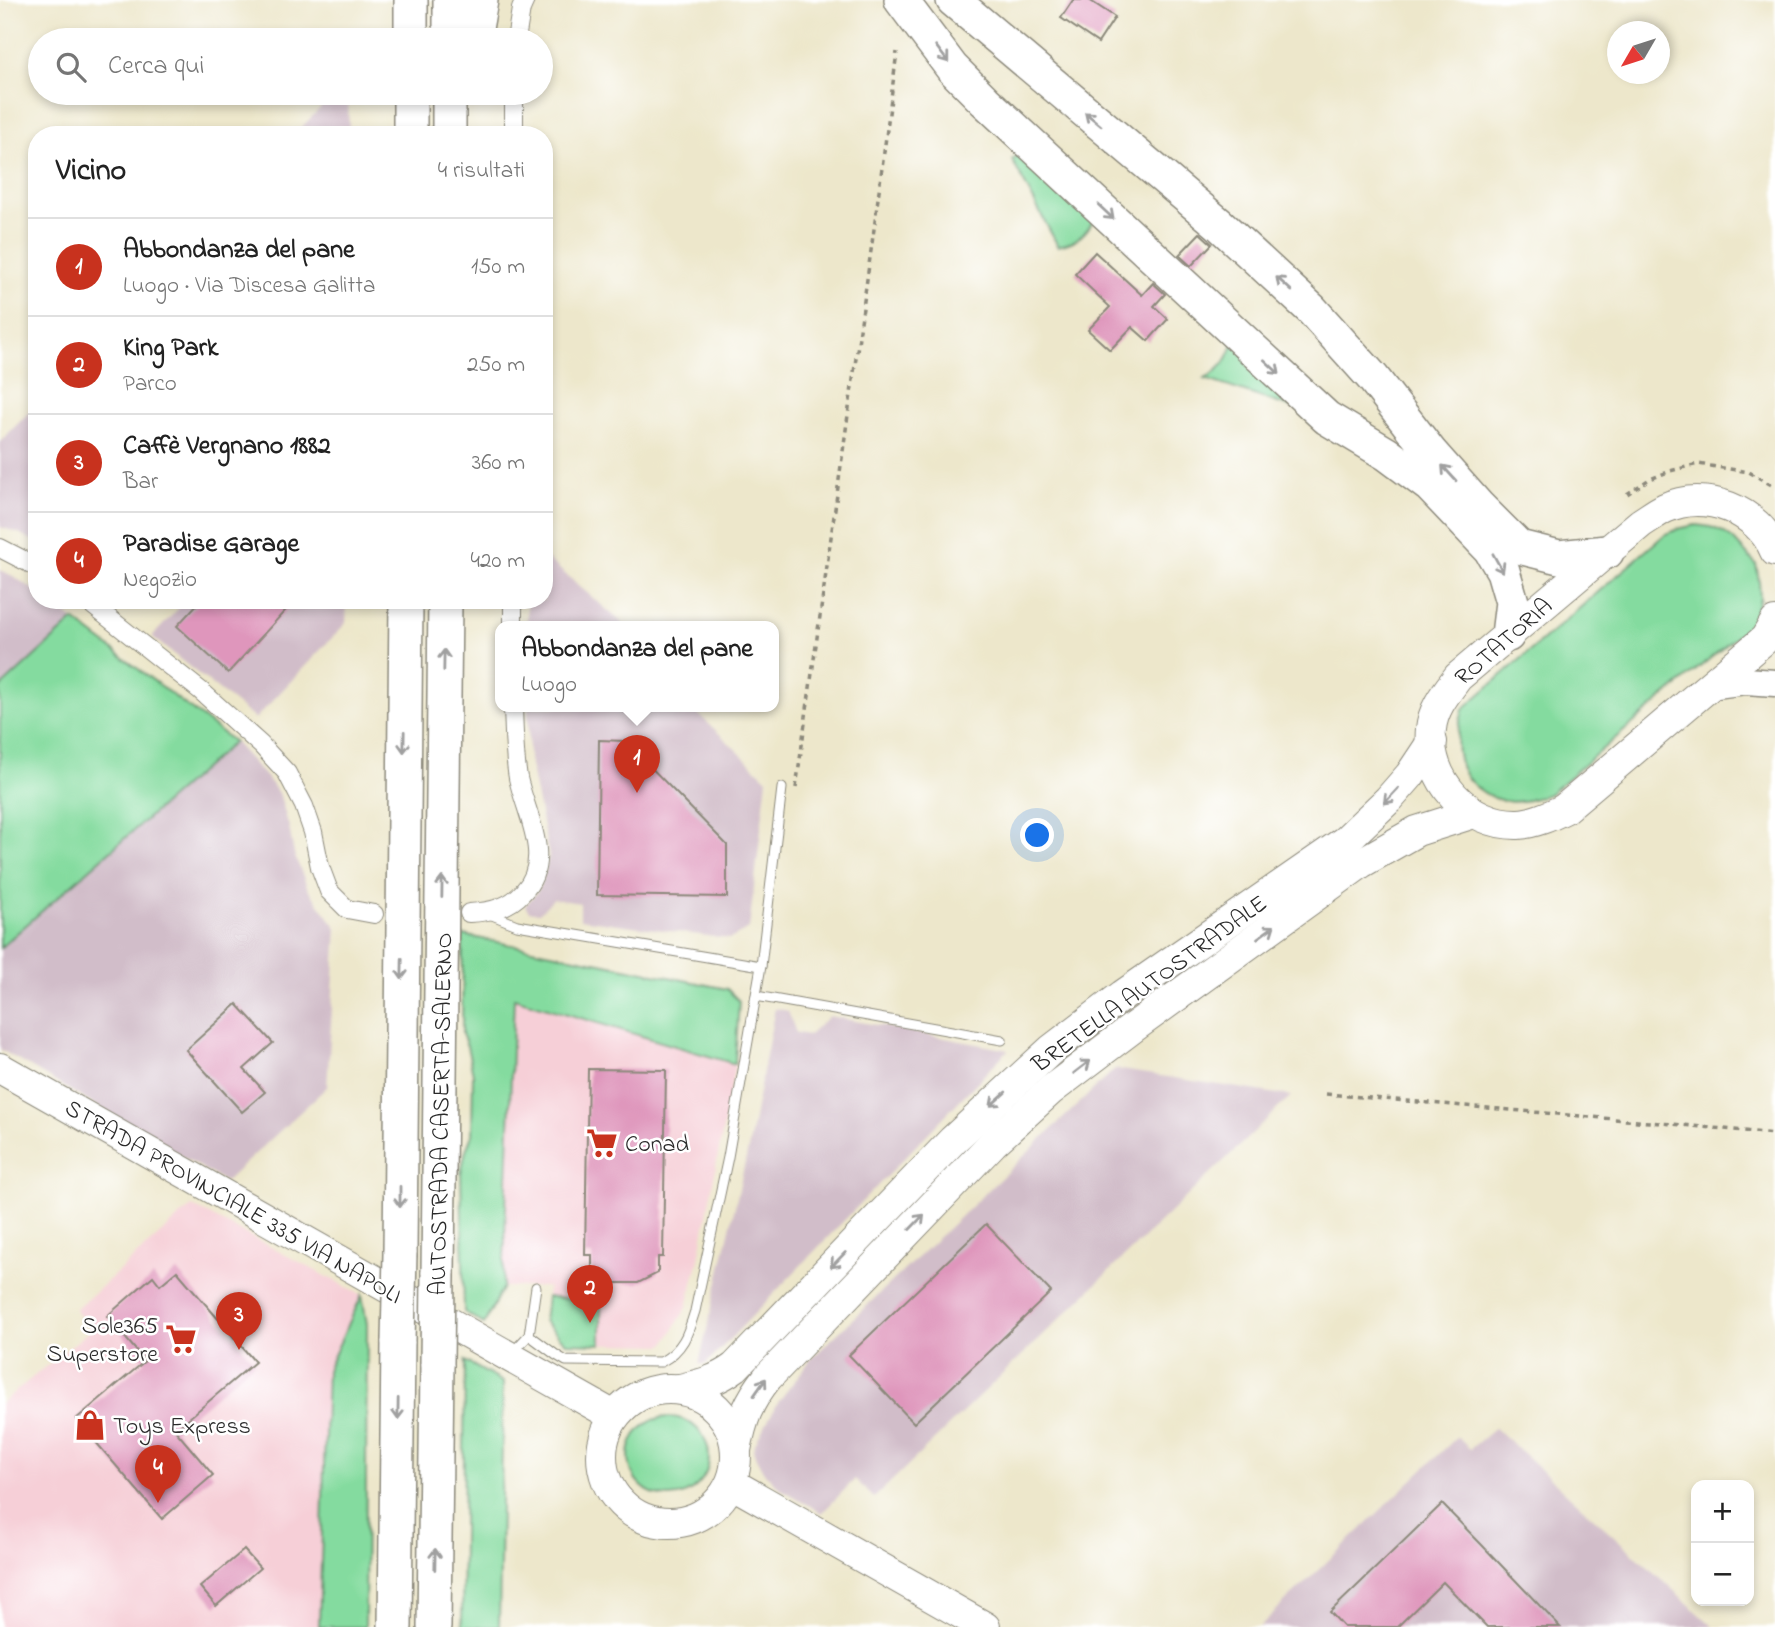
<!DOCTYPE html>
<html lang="it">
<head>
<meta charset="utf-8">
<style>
	body { margin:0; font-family:"Indie Flower",sans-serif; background:#f2f2f2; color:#222 }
	.controls { position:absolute; right:21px; bottom:21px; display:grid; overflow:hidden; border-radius:14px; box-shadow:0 4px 10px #0003 }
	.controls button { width:63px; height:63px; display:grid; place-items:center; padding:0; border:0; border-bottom:2px solid #e0e0e0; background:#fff; color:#222; font:35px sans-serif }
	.compass { position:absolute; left:1607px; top:21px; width:63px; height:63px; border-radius:50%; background:#fff; box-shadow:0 4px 10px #0003; rotate:231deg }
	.you { position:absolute; left:1038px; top:836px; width:24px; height:24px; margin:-18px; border:5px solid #fff; border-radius:50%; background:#1a73e8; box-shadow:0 0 0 10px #1a73e833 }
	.badge { display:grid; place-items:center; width:46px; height:46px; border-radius:50%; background:#c8321e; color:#fff; font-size:23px; font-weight:700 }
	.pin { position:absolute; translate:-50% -58px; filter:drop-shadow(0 2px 4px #0008) }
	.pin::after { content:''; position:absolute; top:37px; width:24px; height:21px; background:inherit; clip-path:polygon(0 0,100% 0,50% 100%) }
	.popup { position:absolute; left:495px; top:621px; width:284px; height:91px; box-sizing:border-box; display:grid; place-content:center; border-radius:14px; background:#fff; filter:drop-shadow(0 2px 5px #0005); font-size:23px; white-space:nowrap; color:#767676 }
	.popup b { font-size:26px; color:#222 }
	.popup::after { content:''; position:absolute; left:50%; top:100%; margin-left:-14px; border:14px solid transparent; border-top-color:#fff }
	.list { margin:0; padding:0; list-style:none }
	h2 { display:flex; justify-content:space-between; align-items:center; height:91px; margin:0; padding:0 28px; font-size:30px }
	h2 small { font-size:23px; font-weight:400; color:#767676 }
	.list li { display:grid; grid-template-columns:46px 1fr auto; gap:21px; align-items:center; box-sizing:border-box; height:98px; padding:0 28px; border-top:2px solid #e0e0e0 }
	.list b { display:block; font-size:26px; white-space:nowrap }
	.list p { margin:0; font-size:23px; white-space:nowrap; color:#767676 }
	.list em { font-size:23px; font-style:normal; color:#767676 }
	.icon { flex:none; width:38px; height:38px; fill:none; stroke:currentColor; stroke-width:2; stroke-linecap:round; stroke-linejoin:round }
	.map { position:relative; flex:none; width:1775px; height:1627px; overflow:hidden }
	.search { position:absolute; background:#fff; box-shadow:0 4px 10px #0003; left:28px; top:28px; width:525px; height:77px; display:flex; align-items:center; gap:18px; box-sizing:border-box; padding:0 24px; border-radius:38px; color:#767676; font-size:26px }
	.panel { position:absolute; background:#fff; box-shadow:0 4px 10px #0003; left:28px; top:126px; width:525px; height:483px; border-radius:28px }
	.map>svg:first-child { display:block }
</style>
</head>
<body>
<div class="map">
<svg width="1775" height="1627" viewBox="0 0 1775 1627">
	<rect width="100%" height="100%" fill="#fff"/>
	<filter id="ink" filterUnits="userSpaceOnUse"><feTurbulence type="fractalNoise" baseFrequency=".0143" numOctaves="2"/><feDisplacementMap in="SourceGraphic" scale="14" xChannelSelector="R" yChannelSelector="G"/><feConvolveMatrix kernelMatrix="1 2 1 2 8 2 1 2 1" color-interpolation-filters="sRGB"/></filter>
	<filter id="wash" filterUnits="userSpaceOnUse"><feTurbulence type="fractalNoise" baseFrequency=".00686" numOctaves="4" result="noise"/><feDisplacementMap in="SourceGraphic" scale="28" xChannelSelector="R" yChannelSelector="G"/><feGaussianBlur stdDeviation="1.57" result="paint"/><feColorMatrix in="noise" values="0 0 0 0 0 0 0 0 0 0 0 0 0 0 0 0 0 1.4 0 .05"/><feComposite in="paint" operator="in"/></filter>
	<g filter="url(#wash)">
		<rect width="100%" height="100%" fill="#ede7cb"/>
		<g fill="#f6cfd7">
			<polygon points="514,997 735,1064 698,1263 687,1307 664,1345 566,1343 544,1321 548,1287 503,1287"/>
			<polygon points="192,1206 362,1295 327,1370 319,1627 0,1627 0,1404 92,1329 75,1310"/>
		</g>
		<g fill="#d1bdc9">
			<polygon points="335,93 348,93 349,135 294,135"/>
			<polygon points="37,404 37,543 19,533 0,527 0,442"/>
			<polygon points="544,556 627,627 527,627 527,600 544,600"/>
			<polygon points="0,570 13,576 37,592 37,600 48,600 74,620 0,688"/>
			<polygon points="186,600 347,600 346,623 255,719 152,637"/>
			<polygon points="528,707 691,707 767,779 749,929 730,939 580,919 580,903 553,899 539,913 529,911 525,906 538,891 544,875 549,856 529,759"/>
			<polygon points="234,742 272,784 280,796 289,827 294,854 308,889 337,928 327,1087 225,1182 0,1049 0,948"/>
			<polygon points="775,1008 788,1011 796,1033 809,1035 829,1016 1008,1050 706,1364 699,1364 749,1145"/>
			<polygon points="1115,1069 1291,1096 874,1498 855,1479 822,1513 781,1489 763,1471 756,1458 753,1449 758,1438 779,1401 812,1358"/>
			<polygon points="1495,1428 1714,1627 1259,1627 1457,1437 1470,1449"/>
		</g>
		<g fill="#84db9f" stroke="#588365" stroke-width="2">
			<path d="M 1022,151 L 1096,216 C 1086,234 1078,242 1058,246 L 1012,160 Z"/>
			<path d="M 1233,344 L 1295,398 L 1290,407 L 1205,379 C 1220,370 1228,361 1233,344 Z"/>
			<path d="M 1696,525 L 1711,527 L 1723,532 L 1733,539 L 1756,564 L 1759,581 L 1760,597 L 1751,624 L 1549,794 C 1521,804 1501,807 1476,787 C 1467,779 1461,770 1459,759 C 1455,742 1459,725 1463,709 L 1664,535 L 1681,528 Z"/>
			<polygon points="74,620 234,742 0,948 0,688"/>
			<polygon points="463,935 727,989 739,1001 735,1064 514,998 503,1287 484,1324 464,1312 461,1173 466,1150 472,1135 473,1074 467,1046 462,1034"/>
			<polygon points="362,1295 367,1324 365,1627 319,1627 327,1370"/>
			<polygon points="547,1297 601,1302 601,1344 566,1343 544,1321"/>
			<polygon points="465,1361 503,1382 499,1627 462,1627"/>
			<circle cx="669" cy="1457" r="40"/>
		</g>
		<g id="blocks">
			<g fill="#df96bc">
				<polygon points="1073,0 1089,0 1115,17 1098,43 1061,18"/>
				<polygon points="1200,233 1212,244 1191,266 1179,255"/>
				<polygon points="1095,252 1142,295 1153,283 1165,294 1154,306 1168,319 1148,341 1132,327 1110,350 1088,330 1110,307 1075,274"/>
				<polygon points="201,600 295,600 228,673 177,626"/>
				<polygon points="599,740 625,741 727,845 727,897 597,895"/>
				<polygon points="237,1004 273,1043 244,1069 265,1092 242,1112 186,1050"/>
				<polygon points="588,1069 666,1070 663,1257 658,1257 658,1273 638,1283 612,1283 592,1271 592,1255 585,1255"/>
				<polygon points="986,1224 1051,1292 914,1423 849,1355"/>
				<polygon points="177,1271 255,1362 175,1430 213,1475 162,1519 76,1419 145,1361 107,1316 153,1276 160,1285"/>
				<polygon points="1442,1504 1481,1544 1560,1627 1487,1627 1443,1582 1397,1627 1344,1627 1330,1612"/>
				<polygon points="244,1550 260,1568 216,1606 200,1587"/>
			</g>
		</g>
	</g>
	<g filter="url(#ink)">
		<use href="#blocks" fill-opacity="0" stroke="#8c897b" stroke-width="2"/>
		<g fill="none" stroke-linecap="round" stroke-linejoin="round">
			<defs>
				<g id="lane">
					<polyline points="487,913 517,925 761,966"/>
					<polyline points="756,996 1002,1040"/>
					<path d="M 529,1335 L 556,1355 L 566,1361 L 661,1362 C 683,1350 688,1334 695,1311 L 728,1157 L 761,966 L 782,788"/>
					<polyline points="513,1352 529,1335 536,1287"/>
				</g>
				<g id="street">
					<polyline points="516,40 521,9 525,0"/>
					<polyline points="514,93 514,135"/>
					<polyline points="0,548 37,567"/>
					<polyline points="86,600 201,691 261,745 287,773 304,806 313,832 320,867 329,891 347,909 374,914"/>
					<polyline points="513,627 513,600"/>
					<path d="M 469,913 C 490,912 509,908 523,892 C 554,860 526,815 518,778 C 514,755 514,731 513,707"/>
				</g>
				<polyline id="secondary" points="1709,686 1746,681 1775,683"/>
				<g id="primary">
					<path d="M 1775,551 C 1758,510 1705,489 1665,508 C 1657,512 1649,518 1641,523 L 1458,677 C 1446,693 1433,708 1431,729 C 1426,780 1468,825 1518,824 C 1535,823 1550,816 1564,809 L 1765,639 L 1775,622"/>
					<polyline points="0,1068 614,1416"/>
					<circle cx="669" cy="1456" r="67"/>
					<path d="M 680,1389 C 702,1384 716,1381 735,1367 L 953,1140 L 1051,1050 L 1123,995 L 1345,841 L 1389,799 L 1410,775 L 1432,742"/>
					<path d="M 736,1450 C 742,1419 748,1402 768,1377 L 993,1143 L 1051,1090 L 1134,1027 L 1361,863 L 1417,831 L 1474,813"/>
					<polyline points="731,1483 985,1627"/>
				</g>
				<g id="highway">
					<polyline points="901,0 952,68 985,101 1327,418 1387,454 1430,486 1490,549 1503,571 1512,602 1508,635"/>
					<polyline points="953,0 1219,224 1311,309 1373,378 1431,453 1478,506 1519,547 1559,557 1607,552"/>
					<polyline points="411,40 411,0"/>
					<polyline points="450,40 450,0"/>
					<polyline points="474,40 481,0"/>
					<polyline points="410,135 410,93"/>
					<polyline points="449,135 449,93"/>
					<polyline points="400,1253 406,600"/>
					<polyline points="438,1274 445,600"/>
					<polyline points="395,1627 398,1341"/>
					<polyline points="434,1627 437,1364"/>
				</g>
			</defs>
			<use href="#lane" stroke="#8c897b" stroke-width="11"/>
			<use href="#street" stroke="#8c897b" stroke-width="20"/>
			<use href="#secondary" stroke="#8c897b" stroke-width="29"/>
			<use href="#primary" stroke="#8c897b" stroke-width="32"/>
			<use href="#highway" stroke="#8c897b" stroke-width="36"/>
			<g stroke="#8c897b" stroke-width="3.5" stroke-dasharray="5 5" stroke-linecap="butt">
				<polyline points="1627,494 1648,480 1670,471 1698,464 1749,472 1775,487"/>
				<polyline points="796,788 874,229 897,52"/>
				<polyline points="1326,1094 1672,1124 1775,1134"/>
			</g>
			<use href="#lane" stroke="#fff" stroke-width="9"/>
			<use href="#street" stroke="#fff" stroke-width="18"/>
			<use href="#secondary" stroke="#fff" stroke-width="26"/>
			<use href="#primary" stroke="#fff" stroke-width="30"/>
			<use href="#highway" stroke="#fff" stroke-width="33"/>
			<defs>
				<g id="highway-bridge">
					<polyline points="398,1341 400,1253"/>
					<polyline points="437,1364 438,1274"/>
				</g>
			</defs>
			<use href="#highway-bridge" stroke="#8c897b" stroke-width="36" stroke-linecap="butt"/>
			<use href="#highway-bridge" stroke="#fff" stroke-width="33"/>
		</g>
		<defs><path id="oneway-shaft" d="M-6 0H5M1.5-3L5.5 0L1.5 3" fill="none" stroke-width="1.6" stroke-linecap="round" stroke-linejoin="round" transform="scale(1.75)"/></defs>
		<g stroke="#a0a0a0">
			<use href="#oneway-shaft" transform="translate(942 54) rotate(53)"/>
			<use href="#oneway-shaft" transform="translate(1093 119) rotate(-140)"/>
			<use href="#oneway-shaft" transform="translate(1106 212) rotate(43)"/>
			<use href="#oneway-shaft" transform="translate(1284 284) rotate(-138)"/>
			<use href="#oneway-shaft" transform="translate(1272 367) rotate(43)"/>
			<use href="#oneway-shaft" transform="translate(1449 473) rotate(-132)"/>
			<use href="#oneway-shaft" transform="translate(1498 563) rotate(61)"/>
			<use href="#oneway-shaft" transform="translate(444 660) rotate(-89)"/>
			<use href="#oneway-shaft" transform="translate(404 742) rotate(91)"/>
			<use href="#oneway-shaft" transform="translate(1391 796) rotate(133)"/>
			<use href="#oneway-shaft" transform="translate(442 887) rotate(-89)"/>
			<use href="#oneway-shaft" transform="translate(1266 932) rotate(-36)"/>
			<use href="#oneway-shaft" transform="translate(402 969) rotate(91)"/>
			<use href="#oneway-shaft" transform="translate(1082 1067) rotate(-37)"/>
			<use href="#oneway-shaft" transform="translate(998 1099) rotate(138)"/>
			<use href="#oneway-shaft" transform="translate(400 1197) rotate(90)"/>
			<use href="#oneway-shaft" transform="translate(917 1222) rotate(-46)"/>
			<use href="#oneway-shaft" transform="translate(838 1260) rotate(134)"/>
			<use href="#oneway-shaft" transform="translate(760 1387) rotate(-55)"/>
			<use href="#oneway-shaft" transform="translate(398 1409) rotate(91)"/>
			<use href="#oneway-shaft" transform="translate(435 1559) rotate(-89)"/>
		</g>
	</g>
	<defs>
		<symbol id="supermarket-bare" viewBox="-9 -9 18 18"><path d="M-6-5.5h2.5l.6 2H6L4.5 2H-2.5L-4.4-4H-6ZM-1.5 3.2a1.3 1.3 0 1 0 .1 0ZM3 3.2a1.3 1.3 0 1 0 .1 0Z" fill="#c8321e" stroke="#fff" stroke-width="2.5" paint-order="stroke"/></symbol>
		<symbol id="shop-bare" viewBox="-9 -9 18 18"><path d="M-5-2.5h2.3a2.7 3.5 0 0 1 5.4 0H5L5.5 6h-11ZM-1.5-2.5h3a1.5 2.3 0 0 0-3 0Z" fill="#c8321e" stroke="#fff" stroke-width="2.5" paint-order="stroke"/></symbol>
	</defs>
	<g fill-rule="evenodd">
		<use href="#supermarket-bare" x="580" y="1121" width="44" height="44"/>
		<use href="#supermarket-bare" x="159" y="1317" width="44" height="44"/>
		<use href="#shop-bare" x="68" y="1403" width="44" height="44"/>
	</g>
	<g text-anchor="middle" stroke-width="5" stroke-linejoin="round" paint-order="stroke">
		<g font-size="24" fill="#2b2b2b" stroke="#fff">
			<text transform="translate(1503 641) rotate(-41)" y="8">ROTATORIA</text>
			<text transform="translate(1149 983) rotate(-36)" y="8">BRETELLA AUTOSTRADALE</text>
			<text transform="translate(440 1114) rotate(-89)" y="8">AUTOSTRADA CASERTA-SALERNO</text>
			<text transform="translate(234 1201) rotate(30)" y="8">STRADA PROVINCIALE 335 VIA NAPOLI</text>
		</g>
		<g font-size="24" fill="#2b2b2b" stroke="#fff" text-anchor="start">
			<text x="625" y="1151">Conad</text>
			<text x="158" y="1333" text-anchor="end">Sole365<tspan x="158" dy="28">Superstore</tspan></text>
			<text x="113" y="1433">Toys Express</text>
		</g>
	</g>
</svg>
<div class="controls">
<button>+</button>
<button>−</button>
</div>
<svg class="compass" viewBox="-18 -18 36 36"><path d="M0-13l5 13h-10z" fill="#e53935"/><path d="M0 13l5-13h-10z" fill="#767676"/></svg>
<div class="you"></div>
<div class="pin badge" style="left:637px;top:793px">1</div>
<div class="popup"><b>Abbondanza del pane</b>Luogo</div>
<div class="pin badge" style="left:590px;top:1323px">2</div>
<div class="pin badge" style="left:239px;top:1350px">3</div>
<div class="pin badge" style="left:158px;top:1503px">4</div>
<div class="search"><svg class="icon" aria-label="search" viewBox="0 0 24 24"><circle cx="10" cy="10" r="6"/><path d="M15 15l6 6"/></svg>Cerca qui</div>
<section class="panel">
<h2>Vicino<small>4 risultati</small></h2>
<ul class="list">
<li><span class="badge">1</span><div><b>Abbondanza del pane</b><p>Luogo · Via Discesa Galitta</p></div><em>150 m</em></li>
<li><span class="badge">2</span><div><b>King Park</b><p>Parco</p></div><em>250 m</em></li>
<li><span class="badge">3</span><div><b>Caffè Vergnano 1882</b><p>Bar</p></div><em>360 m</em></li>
<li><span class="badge">4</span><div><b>Paradise Garage</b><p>Negozio</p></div><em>420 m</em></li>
</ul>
</section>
</div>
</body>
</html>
